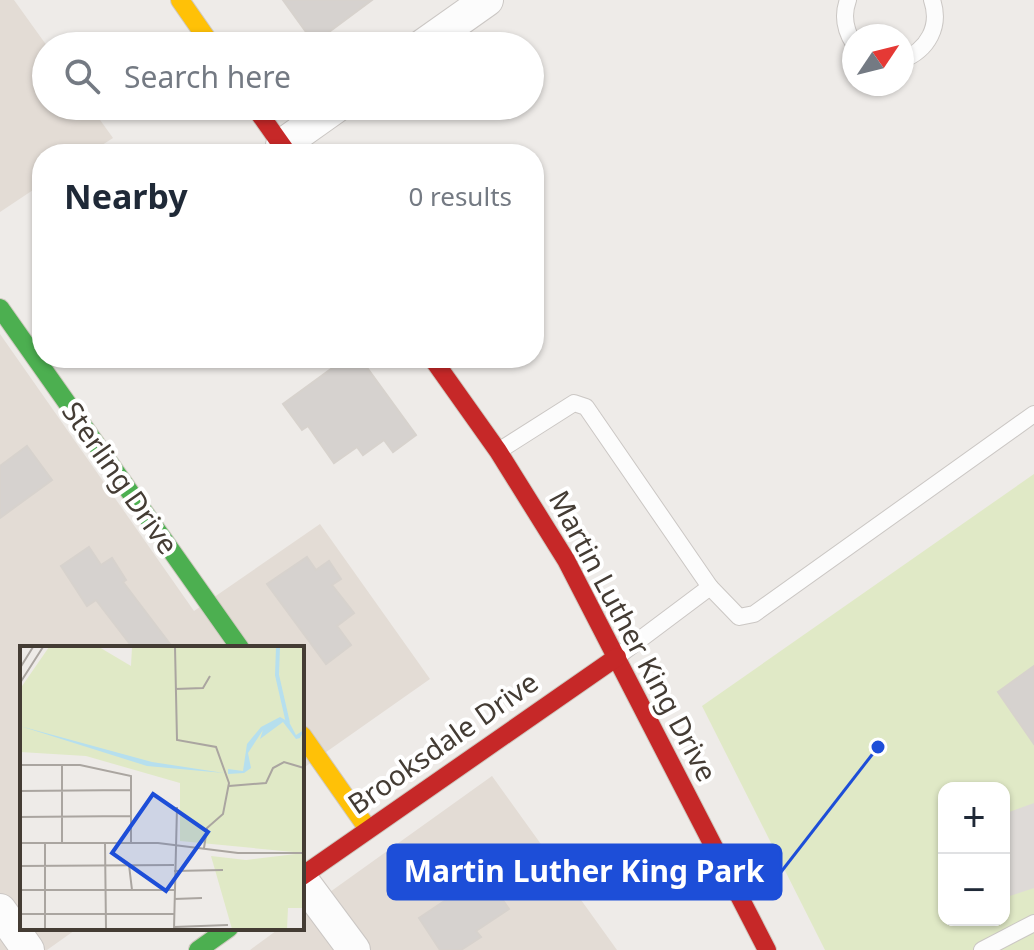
<!DOCTYPE html>
<html lang="en">
<head>
<meta charset="utf-8">
<style>
	body { margin:0; font-family:"Noto Sans",sans-serif; background:#f2f2f3; color:#1f2937 }
	.controls { position:absolute; right:24px; bottom:24px; display:grid; overflow:hidden; border-radius:16px; box-shadow:0 2px 6px #0004 }
	.controls button { width:72px; height:72px; display:grid; place-items:center; padding:0; border:0; border-bottom:2px solid #e0e1e3; background:#fff; color:#1f2937; font:40px sans-serif }
	.compass { position:absolute; left:842px; top:24px; width:72px; height:72px; border-radius:50%; background:#fff; box-shadow:0 2px 6px #0004; rotate:55deg }
	.list { margin:0; padding:0; list-style:none }
	h2 { display:flex; justify-content:space-between; align-items:center; height:104px; margin:0; padding:0 32px; font-size:34px }
	h2 small { font-size:26px; font-weight:400; color:#747a83 }
	.icon { flex:none; width:44px; height:44px; fill:none; stroke:currentColor; stroke-width:2; stroke-linecap:round; stroke-linejoin:round }
	.map { position:relative; flex:none; width:1034px; height:950px; overflow:hidden }
	.search { position:absolute; background:#fff; box-shadow:0 2px 6px #0004; left:32px; top:32px; width:512px; height:88px; display:flex; align-items:center; gap:20px; box-sizing:border-box; padding:0 28px; border-radius:44px; color:#747a83; font-size:30px }
	.panel { position:absolute; background:#fff; box-shadow:0 2px 6px #0004; left:32px; top:144px; width:512px; height:224px; border-radius:32px }
	.map>svg:first-child { display:block }
</style>
</head>
<body>
<div class="map">
<svg width="1034" height="950" viewBox="0 0 1034 950">
	<rect width="100%" height="100%" fill="#eeebe8"/>
	<g fill="#e3dcd5">
		<polygon points="0,0 14,0 47,46 46,106 90,106 113,138 88,154 42,154 42,184 0,212"/>
		<polygon points="0,334 194,611 320,524 430,679 302,769 302,648 22,648 22,928 78,928 47,950 0,950"/>
		<polygon points="492,776 617,950 250,950 280,928 302,928 302,912"/>
	</g>
	<path fill="#e0e9c6" fill-rule="evenodd" d="M 1034,474 L 1034,950 L 825,950 L 702,706 ZM 944,788 L 1004,788 L 1004,920 L 944,920 Z"/>
	<polygon fill="#dedad7" points="1034,803 1034,888 1004,898 1004,814"/>
	<g fill="#d6d2cf" stroke="#d7d2cd" stroke-width="2">
		<polygon points="283,0 372,0 314,43"/>
		<polygon points="346,358 360,358 416,435 393,452 384,440 363,455 357,447 334,463 308,426 302,430 283,404"/>
		<polygon points="27,446 52,480 0,518 0,466"/>
		<polygon points="89,547 101,565 112,558 126,580 123,582 173,648 133,648 96,600 87,606 61,566"/>
		<polygon points="307,557 316,570 329,561 341,579 332,585 354,613 337,626 351,645 326,664 267,584"/>
		<polygon points="1034,666 1034,744 998,692"/>
		<polygon points="485,874 509,909 476,931 481,937 461,950 440,950 419,918"/>
	</g>
	<g fill="none" stroke-linecap="round" stroke-linejoin="round">
		<defs>
			<g id="lane">
				<path d="M 848,0 C 842,16 845,30 854,44"/>
				<path d="M 902,60 C 928,50 941,26 932,0"/>
				<polyline points="500,450 574,403 586,407 710,587 739,617 754,614 1034,414"/>
				<polyline points="618,656 710,587"/>
				<polyline points="982,950 1034,923"/>
			</g>
			<g id="street">
				<polyline points="422,46 487,0"/>
				<polyline points="282,145 337,106"/>
				<polyline points="302,880 354,950"/>
				<polyline points="0,910 28,950"/>
			</g>
			<g id="fast">
				<polyline points="0,308 240,648"/>
				<polyline points="198,950 229,928"/>
			</g>
			<g id="slow">
				<polyline points="180,0 212,46"/>
				<polyline points="302,735 368,829"/>
			</g>
			<g id="jam">
				<polyline points="254,106 288,154"/>
				<polyline points="432,358 498,451 566,560 767,950"/>
				<polyline points="302,876 617,657"/>
			</g>
		</defs>
		<use href="#lane" stroke="#cbc7c4" stroke-width="18"/>
		<use href="#street" stroke="#cbc7c4" stroke-width="34"/>
		<use href="#fast" stroke="#cfc9c0" stroke-width="20"/>
		<use href="#slow" stroke="#cfc9c0" stroke-width="20"/>
		<use href="#jam" stroke="#cfc9c0" stroke-width="20"/>
		<use href="#lane" stroke="#fcfcfc" stroke-width="16"/>
		<use href="#street" stroke="#fcfcfc" stroke-width="32"/>
		<use href="#fast" stroke="#4caf50" stroke-width="18"/>
		<use href="#slow" stroke="#ffc107" stroke-width="18"/>
		<use href="#jam" stroke="#c62828" stroke-width="18"/>
	</g>
	<g text-anchor="middle" stroke-width="8" stroke-linejoin="round" paint-order="stroke">
		<g font-size="28" fill="#443c34" stroke="#fff">
			<text transform="translate(120 478) rotate(55)" y="10">Sterling Drive</text>
			<text transform="translate(633 636) rotate(62)" y="10">Martin Luther King Drive</text>
			<text transform="translate(443 743) rotate(-35)" y="10">Brooksdale Drive</text>
		</g>
	</g>
	<g transform="translate(20 646)">
		<rect width="284" height="284" fill="#eeebe8"/>
		<path d="M 284,207 L 284,262 L 268,262 L 267,283 L 212,283 L 191,210 L 226,214 Z" fill="#e0e9c6"/>
		<path d="M 29,1 L 79,1 L 111,20 L 112,1 L 284,1 L 284,207 L 160,195 L 160,137 L 66,110 L 0,106 L 0,43 Z" fill="#e0e9c6"/>
		<path d="M 260,71 L 269,76 L 276,89 L 284,84 L 280,92 L 276,93 L 263,76 L 240,93 L 243,84 L 228,107 L 231,122 L 224,127 L 208,128 L 208,123 L 223,125 L 227,98 L 241,81 ZM 0,80 L 132,116 L 204,127 L 127,120 Z" fill="#b6dfee"/>
		<path fill="none" stroke="#b6dfee" stroke-width="4" d="M 258,1 L 257,29 L 268,77"/>
		<path fill="none" stroke="#aaa5a0" stroke-width="2" d="M 155,1 L 157,94 L 196,101 L 209,137 L 203,168 L 187,182 L 184,202M 0,22 L 13,1M 0,37 L 23,1M 155,43 L 183,42 L 190,30M 0,119 L 60,119 L 111,130 L 111,197M 42,119 L 42,197M 209,140 L 246,137 L 253,122 L 264,116 L 284,122M 0,145 L 111,144M 0,171 L 111,170M 0,197 L 138,197 L 218,207 L 284,207M 25,197 L 25,283M 85,197 L 86,283M 109,219 L 112,244M 0,220 L 154,219M 154,225 L 203,224M 0,244 L 154,244M 154,253 L 182,252M 0,268 L 154,268M 154,281 L 208,279M 154,283 L 157,161"/>
		<path fill="#1d4ed8" fill-opacity="0.15" stroke="#1d4ed8" stroke-width="4" d="M 133,148 L 188,186 L 146,245 L 92,207 Z"/>
		<rect width="284" height="284" fill="none" stroke="#443c34" stroke-width="4"/>
	</g>
	<path fill="none" stroke="#1d4ed8" stroke-width="3" d="M878 747L781 872"/>
	<circle fill="#1d4ed8" stroke="#fff" stroke-width="3" cx="878" cy="747" r="8"/>
	<rect fill="#1d4ed8" stroke="#1d4ed8" stroke-width="3" x="388" y="845" width="393" height="54" rx="8"/>
	<g font-size="30" text-anchor="middle" font-weight="bold" fill="#fff">
		<text x="584" y="882">Martin Luther King Park</text>
	</g>
</svg>
<div class="controls">
<button>+</button>
<button>−</button>
</div>
<svg class="compass" viewBox="-18 -18 36 36"><path d="M0-13l5 13h-10z" fill="#e53935"/><path d="M0 13l5-13h-10z" fill="#747a83"/></svg>
<div class="search"><svg class="icon" aria-label="search" viewBox="0 0 24 24"><circle cx="10" cy="10" r="6"/><path d="M15 15l6 6"/></svg>Search here</div>
<section class="panel">
<h2>Nearby<small>0 results</small></h2>
<ul class="list">
</ul>
</section>
</div>
</body>
</html>
